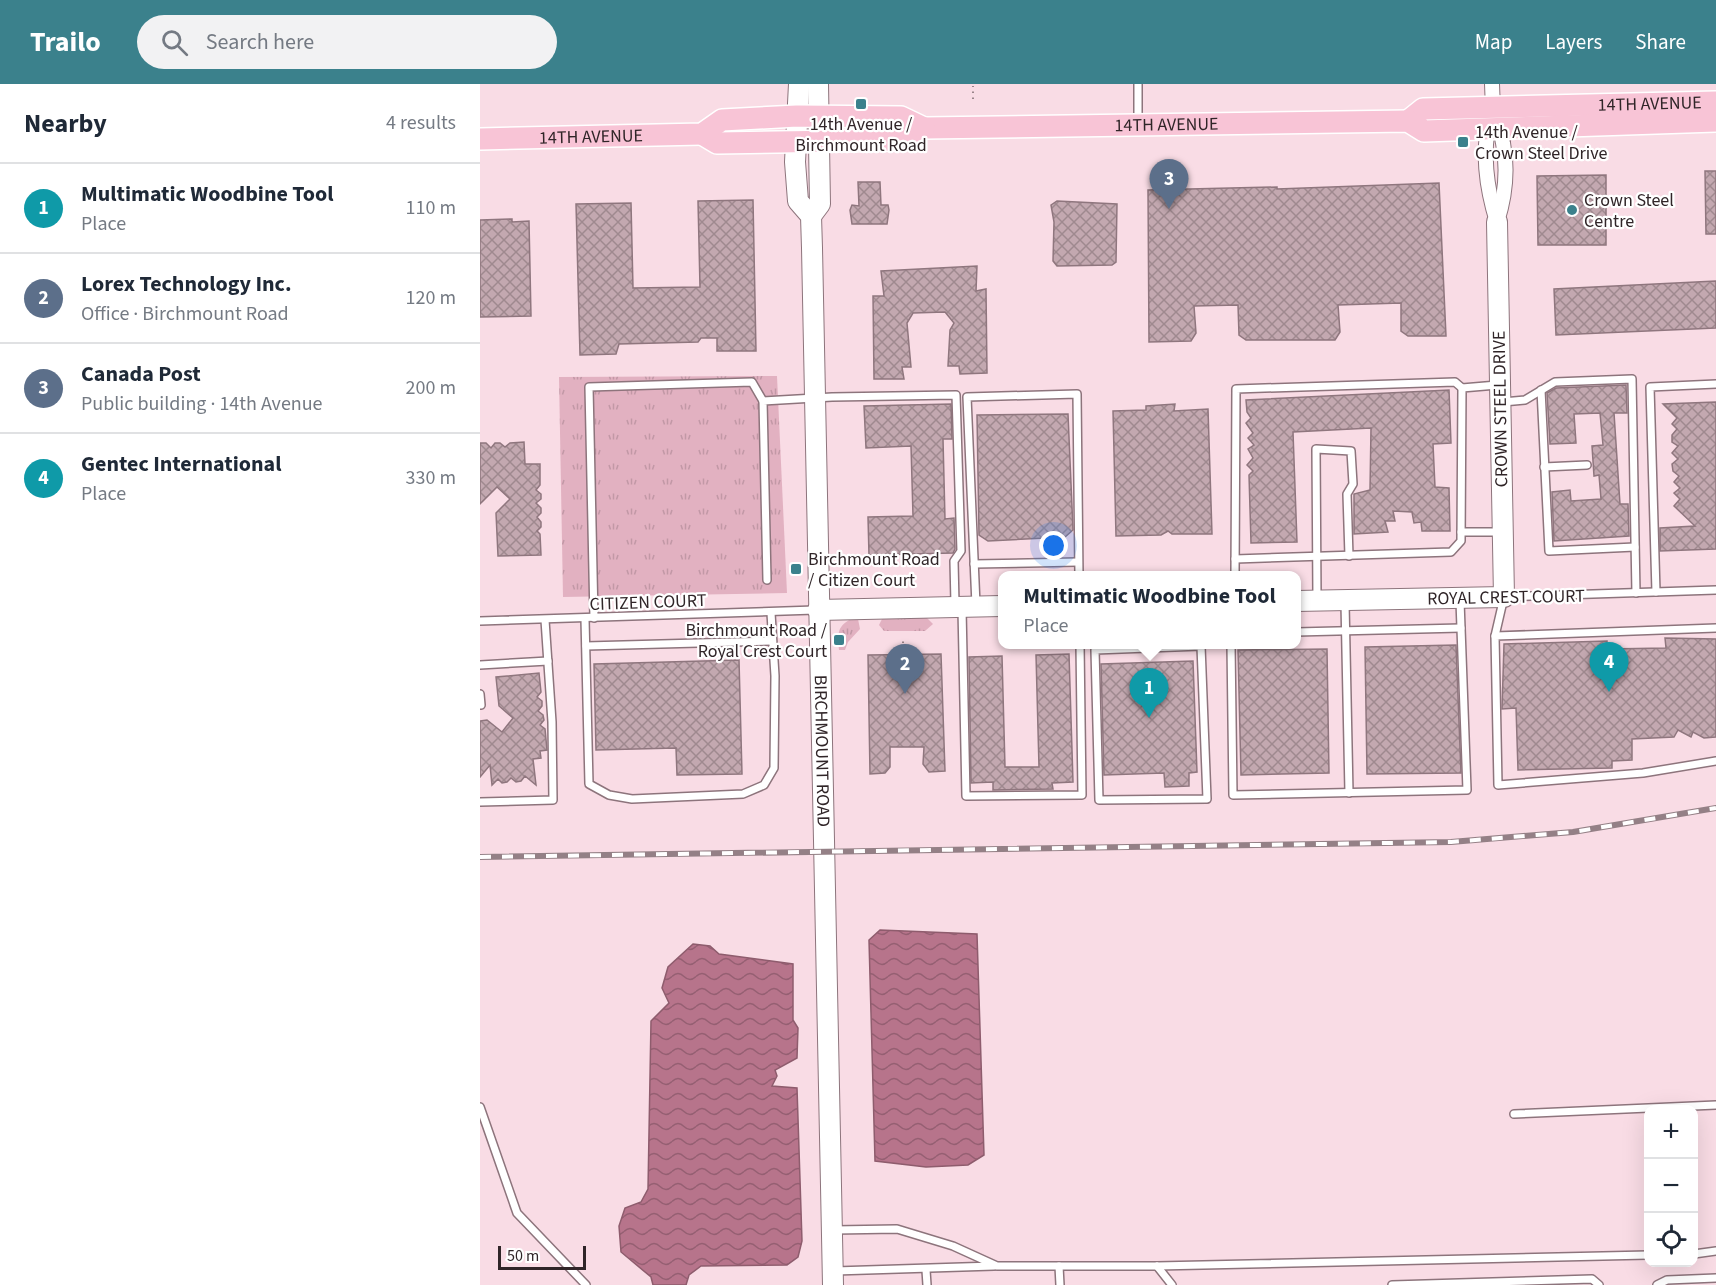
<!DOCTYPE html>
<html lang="en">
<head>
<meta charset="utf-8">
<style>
	body { margin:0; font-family:"Source Sans 3",sans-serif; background:#f2f2f3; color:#1f2937 }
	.controls { position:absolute; right:18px; bottom:18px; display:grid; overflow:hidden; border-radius:12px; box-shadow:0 6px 24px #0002 }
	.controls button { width:54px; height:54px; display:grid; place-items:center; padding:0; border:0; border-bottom:2px solid #e0e1e3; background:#fff; color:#1f2937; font:30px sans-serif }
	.scale { position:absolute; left:18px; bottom:15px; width:88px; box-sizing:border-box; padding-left:6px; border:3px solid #302528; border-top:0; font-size:16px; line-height:21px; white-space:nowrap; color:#302528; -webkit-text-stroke:4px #fff; paint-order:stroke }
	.you { position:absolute; left:574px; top:462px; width:21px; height:21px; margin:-15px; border:4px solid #fff; border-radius:50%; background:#1a73e8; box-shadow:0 0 0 9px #1a73e833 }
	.badge { display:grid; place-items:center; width:39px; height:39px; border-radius:50%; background:#3b818c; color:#fff; font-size:20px; font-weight:700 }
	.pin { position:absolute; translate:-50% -50px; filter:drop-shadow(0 2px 3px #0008) }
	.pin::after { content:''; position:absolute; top:32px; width:21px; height:18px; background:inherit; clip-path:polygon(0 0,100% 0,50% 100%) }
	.popup { position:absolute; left:518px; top:487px; width:303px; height:78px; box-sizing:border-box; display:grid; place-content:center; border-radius:12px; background:#fff; filter:drop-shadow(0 2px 4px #0005); font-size:20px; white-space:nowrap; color:#747a83 }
	.popup b { font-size:22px; color:#1f2937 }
	.popup::after { content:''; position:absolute; left:50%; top:100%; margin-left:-12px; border:12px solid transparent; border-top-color:#fff }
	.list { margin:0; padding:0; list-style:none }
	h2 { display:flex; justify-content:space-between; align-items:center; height:78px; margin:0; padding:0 24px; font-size:26px }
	h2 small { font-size:20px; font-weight:400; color:#747a83 }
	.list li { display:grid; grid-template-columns:39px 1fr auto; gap:18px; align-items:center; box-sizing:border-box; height:90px; padding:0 24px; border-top:2px solid #e0e1e3 }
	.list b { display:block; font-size:22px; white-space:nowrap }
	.list p { margin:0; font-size:20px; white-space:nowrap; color:#747a83 }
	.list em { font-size:20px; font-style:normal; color:#747a83 }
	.icon { flex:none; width:33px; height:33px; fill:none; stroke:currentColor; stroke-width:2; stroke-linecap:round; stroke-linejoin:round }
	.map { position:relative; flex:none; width:1236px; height:1201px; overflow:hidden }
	header { display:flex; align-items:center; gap:36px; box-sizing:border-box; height:84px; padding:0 30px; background:#3b818c; color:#fff }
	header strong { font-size:28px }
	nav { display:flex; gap:33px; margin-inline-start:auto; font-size:21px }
	.search { width:420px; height:54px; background:#f2f2f3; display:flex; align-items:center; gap:15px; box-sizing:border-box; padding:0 21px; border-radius:33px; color:#747a83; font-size:22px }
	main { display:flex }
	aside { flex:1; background:#fff }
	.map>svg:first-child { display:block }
</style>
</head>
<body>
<header>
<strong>Trailo</strong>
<div class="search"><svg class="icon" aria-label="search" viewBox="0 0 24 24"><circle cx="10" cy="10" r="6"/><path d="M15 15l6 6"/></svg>Search here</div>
<nav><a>Map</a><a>Layers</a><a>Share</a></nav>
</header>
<main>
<aside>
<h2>Nearby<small>4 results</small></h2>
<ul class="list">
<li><span class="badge" style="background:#0f9aa8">1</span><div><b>Multimatic Woodbine Tool</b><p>Place</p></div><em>110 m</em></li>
<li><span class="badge" style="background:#5c6f8a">2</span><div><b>Lorex Technology Inc.</b><p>Office · Birchmount Road</p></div><em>120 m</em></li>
<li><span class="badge" style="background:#5c6f8a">3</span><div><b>Canada Post</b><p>Public building · 14th Avenue</p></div><em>200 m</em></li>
<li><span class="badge" style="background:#0f9aa8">4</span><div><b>Gentec International</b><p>Place</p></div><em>330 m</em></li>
</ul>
</aside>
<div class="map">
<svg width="1236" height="1201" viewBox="0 0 1236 1201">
	<defs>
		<pattern id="grass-tufts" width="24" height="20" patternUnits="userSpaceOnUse" patternTransform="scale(1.5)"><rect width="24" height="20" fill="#e2b1c1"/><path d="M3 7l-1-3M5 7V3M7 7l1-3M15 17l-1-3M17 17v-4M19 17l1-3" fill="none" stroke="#c298a6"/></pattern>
		<pattern id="water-waves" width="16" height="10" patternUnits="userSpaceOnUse" patternTransform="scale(1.5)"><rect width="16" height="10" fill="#b7748b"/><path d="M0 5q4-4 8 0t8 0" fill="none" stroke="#955f72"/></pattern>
		<pattern id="building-cross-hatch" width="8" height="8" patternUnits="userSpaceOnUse" patternTransform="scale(1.5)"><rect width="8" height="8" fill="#c3a8b0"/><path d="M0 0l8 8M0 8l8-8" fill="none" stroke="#9f898f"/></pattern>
	</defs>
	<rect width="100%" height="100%" fill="#f9dce5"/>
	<g fill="url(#grass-tufts)">
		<polygon points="297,292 307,509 83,513 79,293"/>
		<polygon points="445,532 453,540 445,547 404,547 399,541 403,533"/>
		<path d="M 371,535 L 378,535 L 380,545 L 368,558 L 365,566 L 359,566 C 358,551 356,543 371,535 Z"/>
	</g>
	<g fill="url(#water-waves)" stroke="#8e5c6d" stroke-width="1.5">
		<polygon points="400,846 497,850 504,1071 488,1081 446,1083 395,1077 389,856"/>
		<polygon points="213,860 230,862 239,870 313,880 313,936 318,944 317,974 295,986 297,992 292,1002 317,1004 322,1157 318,1173 307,1181 221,1182 209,1191 206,1201 173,1201 171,1193 141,1168 139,1142 145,1124 161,1118 168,1105 171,937 189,919 182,904 188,883"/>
	</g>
	<g fill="url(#building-cross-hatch)" stroke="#8f767e" stroke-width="1.5">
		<polygon points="1225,87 1236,87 1236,150 1226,150"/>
		<polygon points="1126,91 1126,161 1058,161 1057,92"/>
		<polygon points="378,98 400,98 401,121 408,121 409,126 407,140 372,140 370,126 372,121 379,122"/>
		<polygon points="959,99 966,252 928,252 921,247 921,219 858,221 860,248 855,256 766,256 759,251 758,221 714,222 716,249 711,257 669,258 668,106 797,103 797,105"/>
		<polygon points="273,116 276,267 237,267 237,254 221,254 218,258 139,260 136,270 100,271 96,120 151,119 153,204 220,203 218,117"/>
		<polygon points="577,117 637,120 636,178 632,181 577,182 573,177 574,138 571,121"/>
		<polygon points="32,135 32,138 49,137 51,232 0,233 0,136"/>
		<polygon points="497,182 496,207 506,205 507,289 480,290 479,282 468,282 470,246 474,239 465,228 433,229 427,239 431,283 422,283 424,295 394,295 393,212 404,212 401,187"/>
		<polygon points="1236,197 1236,244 1076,251 1074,205"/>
		<polygon points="1146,301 1147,329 1134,329 1140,420 1148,420 1149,452 1074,457 1072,408 1090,406 1091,417 1121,415 1119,391 1114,392 1112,362 1123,361 1120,329 1094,330 1096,359 1070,360 1067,309 1076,304"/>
		<polygon points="969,306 971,359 953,360 955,403 969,404 970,447 942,447 941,438 934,439 932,428 913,427 915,437 905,437 908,448 874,450 874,410 890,406 891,344 813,348 817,458 771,459 769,391 773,387 767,381 773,374 768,365 774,361 768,354 773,349 766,339 771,334 767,328 766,316"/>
		<polygon points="1236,318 1236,465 1180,467 1180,444 1215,442 1194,422 1200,415 1194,409 1200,404 1194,398 1199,392 1193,387 1192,380 1198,375 1192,369 1198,362 1192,358 1192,351 1197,345 1192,340 1197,334 1183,320"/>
		<polygon points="471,320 472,355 463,355 465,435 474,434 475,465 473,469 389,471 388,433 433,432 431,362 386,364 384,322"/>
		<polygon points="695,320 694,327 728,325 732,450 692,450 688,447 681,451 636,452 633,327 666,326 666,322"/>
		<polygon points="588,330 593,446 585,453 508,457 499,451 497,331"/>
		<polygon points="44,358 45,380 60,380 60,401 56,406 61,410 61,415 56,419 61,424 61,429 57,433 61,438 61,443 57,447 60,450 61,471 18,472 16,429 30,415 17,403 0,420 0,359 6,359 11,364 15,359 20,359 25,363 30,359"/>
		<polygon points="1185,554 1236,555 1236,653 1224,654 1213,648 1211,653 1198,646 1194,653 1152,655 1152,676 1132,677 1132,684 1038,686 1036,624 1022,625 1024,560 1127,557 1127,565 1186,564"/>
		<polygon points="976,561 981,689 887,690 885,563"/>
		<polygon points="847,565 849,689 761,691 758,566"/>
		<polygon points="461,570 465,687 449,688 443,680 444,663 410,663 410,683 405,689 390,690 388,571"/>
		<polygon points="589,570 593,698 572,699 573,705 513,706 513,698 491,699 489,573 522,572 525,683 559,683 556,571"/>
		<polygon points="259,576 262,690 197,691 196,664 116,666 114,580"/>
		<polygon points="713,577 717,688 709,689 709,702 685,703 684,689 624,691 621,580"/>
		<polygon points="59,589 61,608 57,613 62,617 62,622 58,627 63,631 64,636 60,641 65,645 67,666 60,667 61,674 53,675 56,701 45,692 41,697 36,698 31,694 27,698 22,699 18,695 12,701 10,681 0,693 0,637 7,636 22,648 33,634 19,622 16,593"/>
	</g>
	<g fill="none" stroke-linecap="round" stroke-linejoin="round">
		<defs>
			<g id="lane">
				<polyline points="658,0 658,39"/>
				<polyline points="1061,306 1069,467 1155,463"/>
				<polyline points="1023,318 1045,316 1075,298 1152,295 1156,509"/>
				<polyline points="1064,383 1107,381"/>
				<polyline points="981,448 1020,448"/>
				<polyline points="755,475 971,468 981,457 982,304 1017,301"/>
				<polyline points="494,480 598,478"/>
				<polyline points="755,492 756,305 975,298 982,304"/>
				<polyline points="287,496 283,317 352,313 476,311 481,467 474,477 475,520"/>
				<polyline points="1176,508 1170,303 1236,300"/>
				<polyline points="837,514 836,365 871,367 873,400 867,410 869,472"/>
				<polyline points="865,519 869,709"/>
				<polyline points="496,521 487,313 597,310 599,492"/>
				<polyline points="482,525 486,712 602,711 600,560"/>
				<polyline points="114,534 109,303 272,298 283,317"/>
				<polyline points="105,535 109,700 129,711 152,715 263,710 284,701 294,684 295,592 291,529"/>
				<polyline points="0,537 335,526"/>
				<polyline points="1236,544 1015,552 1018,701 1163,689 1236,677"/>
				<polyline points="816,548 981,544"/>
				<polyline points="1015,552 1024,513 1236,506"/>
				<polyline points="751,560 753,711 987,706 980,517"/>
				<polyline points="106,562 292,557"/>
				<polygon points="721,562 727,715 619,716 615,566"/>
				<polyline points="0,581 68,577"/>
				<polyline points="0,610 1,621"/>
				<polyline points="0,718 73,716 72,638 65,536"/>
				<polyline points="0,1023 37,1129 106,1201"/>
				<polyline points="1034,1030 1236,1021"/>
				<polyline points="354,1146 417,1145 473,1162 517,1182 677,1182 1168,1171"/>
				<polyline points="1214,1170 1236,1167"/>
				<polyline points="579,1182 580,1201"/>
				<polyline points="677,1182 692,1201"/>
				<polyline points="446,1186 447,1201"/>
				<polyline points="355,1187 514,1182"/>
				<polyline points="912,1201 1112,1195 1119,1201"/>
				<polyline points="1177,1201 1187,1196 1236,1194"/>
			</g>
			<g id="street">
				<path d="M 1012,0 C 1012,27 1019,35 1023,59 C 1028,85 1025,113 1017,138"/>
				<path d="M 1009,38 C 1002,71 1007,106 1017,138"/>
			</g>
			<g id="secondary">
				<path id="s1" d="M 319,0 L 315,78 L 318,117 L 331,132 L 332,164 L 353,1201"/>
				<polyline points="331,132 340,120 338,0"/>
				<polyline points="816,517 1024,513 1017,138"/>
				<polyline points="338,526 522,522"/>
			</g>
			<g id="primary">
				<path id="s2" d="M 928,37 L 943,25 L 1236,18"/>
				<path id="s3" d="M 222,50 L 237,59 L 421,56 L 444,44 L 928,37 L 944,47 L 1236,37"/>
				<path id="s4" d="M 0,55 L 222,50 L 242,36 L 317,32 L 421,33 L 444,44"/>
			</g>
		</defs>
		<use href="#lane" stroke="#8d747c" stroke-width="10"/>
		<use href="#street" stroke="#8d747c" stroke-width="16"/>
		<use href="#secondary" stroke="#8d747c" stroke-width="22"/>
		<use href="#primary" stroke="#fff" stroke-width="24"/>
		<g stroke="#99848a" stroke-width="2" stroke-dasharray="1.5 4.5" stroke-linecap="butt">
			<polyline points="493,15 493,2"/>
			<polyline points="423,571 423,553"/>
		</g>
		<use href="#lane" stroke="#fff" stroke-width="7"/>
		<use href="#street" stroke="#fff" stroke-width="14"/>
		<use href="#secondary" stroke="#fff" stroke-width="20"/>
		<use href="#primary" stroke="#f8c4d6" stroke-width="21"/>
		<defs>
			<polyline id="rail" points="0,773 971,758 1093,748 1236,724"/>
		</defs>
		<use href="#rail" stroke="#948086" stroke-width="6"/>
		<use href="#rail" stroke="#fff" stroke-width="4" stroke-dasharray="11" stroke-linecap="butt"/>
	</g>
	<g fill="#3b818c" stroke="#fff" stroke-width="2">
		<rect x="375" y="14" width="12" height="12" rx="3"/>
		<rect x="977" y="52" width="12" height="12" rx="3"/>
		<circle cx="1092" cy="126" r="6"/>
		<rect x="310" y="479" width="12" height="12" rx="3"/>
		<rect x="353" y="550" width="12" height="12" rx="3"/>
	</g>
	<g text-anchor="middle" stroke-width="4.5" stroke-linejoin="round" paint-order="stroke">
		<g font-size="18" fill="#302528" stroke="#fff">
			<text dy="6" stroke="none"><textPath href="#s2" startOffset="246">14TH AVENUE</textPath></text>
			<text dy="6" stroke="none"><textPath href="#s3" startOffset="470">14TH AVENUE</textPath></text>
			<text dy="6" stroke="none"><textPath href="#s4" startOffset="111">14TH AVENUE</textPath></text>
			<text transform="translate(1020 325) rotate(-91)" y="6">CROWN STEEL DRIVE</text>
			<text transform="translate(1026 513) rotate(-1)" y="6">ROYAL CREST COURT</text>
			<text transform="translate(168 518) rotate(-2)" y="6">CITIZEN COURT</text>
			<text dy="6" stroke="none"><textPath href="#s1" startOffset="672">BIRCHMOUNT ROAD</textPath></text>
		</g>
		<g font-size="18" fill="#302528" stroke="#fff" text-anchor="start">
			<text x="381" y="46" text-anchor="middle">14th Avenue /<tspan x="381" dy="21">Birchmount Road</tspan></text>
			<text x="995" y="54">14th Avenue /<tspan x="995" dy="21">Crown Steel Drive</tspan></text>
			<text x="1104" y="122">Crown Steel<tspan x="1104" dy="21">Centre</tspan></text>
			<text x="328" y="481">Birchmount Road<tspan x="328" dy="21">/ Citizen Court</tspan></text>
			<text x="347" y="552" text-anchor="end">Birchmount Road /<tspan x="347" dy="21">Royal Crest Court</tspan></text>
		</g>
	</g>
</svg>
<div class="controls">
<button>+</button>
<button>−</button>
<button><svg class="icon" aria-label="locate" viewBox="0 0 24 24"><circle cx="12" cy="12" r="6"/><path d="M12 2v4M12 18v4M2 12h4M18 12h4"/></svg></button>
</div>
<div class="scale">50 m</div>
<div class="you"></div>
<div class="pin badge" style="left:669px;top:634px;background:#0f9aa8">1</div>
<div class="popup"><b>Multimatic Woodbine Tool</b>Place</div>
<div class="pin badge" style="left:425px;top:610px;background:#5c6f8a">2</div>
<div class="pin badge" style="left:689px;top:125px;background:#5c6f8a">3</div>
<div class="pin badge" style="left:1129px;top:608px;background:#0f9aa8">4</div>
</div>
</main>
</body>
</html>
